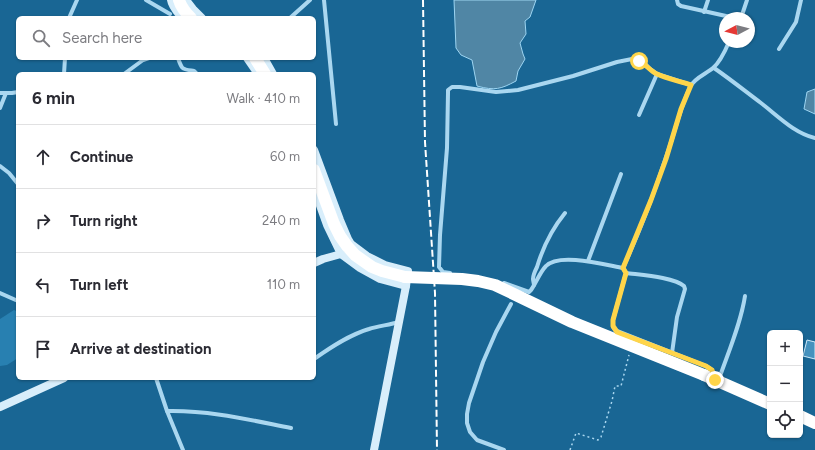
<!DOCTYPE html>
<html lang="en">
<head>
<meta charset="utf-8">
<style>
	body { margin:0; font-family:Figtree,sans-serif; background:#f7f7f7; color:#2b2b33 }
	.controls { position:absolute; right:12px; bottom:12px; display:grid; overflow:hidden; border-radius:6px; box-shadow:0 1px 3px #0004 }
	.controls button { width:36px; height:36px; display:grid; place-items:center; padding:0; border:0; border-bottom:1px solid #e1e1e2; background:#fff; color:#2b2b33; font:20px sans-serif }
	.compass { position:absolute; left:719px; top:12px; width:36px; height:36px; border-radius:50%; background:#fff; box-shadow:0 1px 3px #0004; rotate:263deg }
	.stop { position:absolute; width:12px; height:12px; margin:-9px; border:3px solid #ffd54a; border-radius:50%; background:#fff }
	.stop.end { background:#ffd54a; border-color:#fff; box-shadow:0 1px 4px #0008 }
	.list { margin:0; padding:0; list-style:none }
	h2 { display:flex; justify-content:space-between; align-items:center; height:52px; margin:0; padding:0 16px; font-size:17px }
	h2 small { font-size:13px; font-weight:400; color:#7c7c81 }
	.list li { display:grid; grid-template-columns:26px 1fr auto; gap:12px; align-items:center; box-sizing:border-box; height:64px; padding:0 16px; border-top:1px solid #e1e1e2 }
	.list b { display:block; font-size:15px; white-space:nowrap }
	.list em { font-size:13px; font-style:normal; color:#7c7c81 }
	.icon { flex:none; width:22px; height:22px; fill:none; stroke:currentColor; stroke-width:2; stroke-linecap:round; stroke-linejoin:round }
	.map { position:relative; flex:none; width:815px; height:450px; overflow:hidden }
	.search { position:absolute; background:#fff; box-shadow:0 1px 3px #0004; left:16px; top:16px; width:300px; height:44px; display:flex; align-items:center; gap:10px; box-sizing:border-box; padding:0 14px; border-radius:6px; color:#7c7c81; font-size:15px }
	.panel { position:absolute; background:#fff; box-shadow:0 1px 3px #0004; left:16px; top:72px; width:300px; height:308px; border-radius:6px }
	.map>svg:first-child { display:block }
</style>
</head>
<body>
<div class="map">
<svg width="815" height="450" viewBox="0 0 815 450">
	<rect width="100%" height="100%" fill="#196694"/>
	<polygon fill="#2880b1" points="14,310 18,312 18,358 7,365 0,366 0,319"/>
	<g fill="#5086a5" stroke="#9dd5f2">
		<path d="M 454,0 L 536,0 L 530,17 L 525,21 L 526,34 L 520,43 L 523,54 L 525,59 L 518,71 L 516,81 C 501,89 495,91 477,86 L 472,60 L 461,55 L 456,48 Z"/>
		<polygon points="815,89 815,114 804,109 807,92"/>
	</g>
	<polygon fill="#4592be" stroke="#d1ecfb" points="807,340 815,342 815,359 803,356"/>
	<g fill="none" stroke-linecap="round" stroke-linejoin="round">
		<polyline stroke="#aad7f0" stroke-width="1.5" stroke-dasharray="2 3" stroke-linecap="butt" points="570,450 576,433 598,440 601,437 612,401 615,386 621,386 629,355"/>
		<g stroke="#aad7f0" stroke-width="4">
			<polyline points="146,0 170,14"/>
			<polyline points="324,0 336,124"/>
			<polyline points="677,0 678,4 681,6 735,18"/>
			<polyline points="704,12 708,0"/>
			<polyline points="69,18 77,0"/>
			<polyline points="290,18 310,0"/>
			<polyline points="741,18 747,0"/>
			<polyline points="779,49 796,22 801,0"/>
			<path d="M 178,58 C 182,70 182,69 194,71 L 197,74"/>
			<path d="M 714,68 C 730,79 745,91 761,103 C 778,116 794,133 815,138"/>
			<polyline points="64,74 65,58"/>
			<polyline points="124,74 143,60 149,58"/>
			<polyline points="0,93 12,93 18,92"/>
			<polyline points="0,108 6,93"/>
			<polyline points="639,115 657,74"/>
			<polyline points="0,166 9,173 18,184"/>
			<polyline points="588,261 621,174"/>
			<polyline points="623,268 626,273 613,320 613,327 615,330 706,366 712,370 714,377"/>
			<polyline points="450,273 443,272 439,267 440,235 447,148 448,93 448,90 452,87 460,87 496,92 518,90 573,76 617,62 632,59 639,61 644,63 650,69 657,74 691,85"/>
			<path d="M 626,273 C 641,275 674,277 684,286 L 685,289 L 677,317 L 672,353"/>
			<path d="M 504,283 L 529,292 L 531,290 C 536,283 540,272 546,266 C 559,252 606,265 623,268 C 639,233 653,197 665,160 C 674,136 679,111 690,87 C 694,78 706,74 713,68 C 719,63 726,49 729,42"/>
			<path d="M 534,285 C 534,284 533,280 533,279 C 533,275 535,271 537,267 C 543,247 552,229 565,213"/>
			<polyline points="0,293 18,301"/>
			<path d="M 314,359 C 331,347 349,335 369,329 C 378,326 389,325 399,322"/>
			<polyline points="156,378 167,411 183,450"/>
			<path d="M 719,379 C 728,353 741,323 745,296"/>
			<path d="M 167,411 C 209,410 250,420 291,428"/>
			<polyline points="504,450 477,440 470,432 467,423 467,414 469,403 483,362 496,332 511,304"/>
		</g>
		<g stroke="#d8eefb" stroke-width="8">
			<path d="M 171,0 C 172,7 178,13 182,18"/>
			<polyline points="186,0 193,9 202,18"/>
			<polyline points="247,58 258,74"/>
			<polyline points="264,58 273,74"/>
			<polyline points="314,150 340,220 348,239 351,244 367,256 385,265 408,271 406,286 374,450"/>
			<polyline points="314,189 327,225 341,254 360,268 380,279 406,286"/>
			<polyline points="314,263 323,259 341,254"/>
			<polyline points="0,407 64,378"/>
		</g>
		<g stroke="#fff" stroke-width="12">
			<path d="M 179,0 C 181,7 186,13 191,18"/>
			<polyline points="255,58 265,74"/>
			<polyline points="314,170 334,224 340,236 347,246 355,255 372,267 382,271 405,277"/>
			<polyline points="704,375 770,404"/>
			<polyline points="800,416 815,423"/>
		</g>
		<polyline stroke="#fff" stroke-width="2" stroke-dasharray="7 3" stroke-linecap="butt" points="423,0 425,142 435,293 437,450"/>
		<polyline stroke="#fff" stroke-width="12" points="405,277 462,279 478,281 495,285 572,322 704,375"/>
	</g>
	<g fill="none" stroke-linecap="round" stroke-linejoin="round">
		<path stroke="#ffd54a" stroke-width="5" d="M 639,61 C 646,64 650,71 657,74 C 667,79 680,81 691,85 L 681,109 L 666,159 L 651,200 L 623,268 L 626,273 L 613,320 L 613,326 L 617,332 L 706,366 L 712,370 L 715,380"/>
	</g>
</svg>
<div class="controls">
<button>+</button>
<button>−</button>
<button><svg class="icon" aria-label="locate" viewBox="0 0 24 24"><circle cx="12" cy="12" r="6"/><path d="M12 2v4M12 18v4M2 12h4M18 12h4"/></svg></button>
</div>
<svg class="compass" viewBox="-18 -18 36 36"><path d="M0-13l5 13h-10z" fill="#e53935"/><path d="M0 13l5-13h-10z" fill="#7c7c81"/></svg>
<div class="stop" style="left:639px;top:61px"></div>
<div class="stop end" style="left:715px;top:380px"></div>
<div class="search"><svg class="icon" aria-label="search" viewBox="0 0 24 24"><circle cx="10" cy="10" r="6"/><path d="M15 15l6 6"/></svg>Search here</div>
<section class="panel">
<h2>6 min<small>Walk · 410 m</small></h2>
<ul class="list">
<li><svg class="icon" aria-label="ahead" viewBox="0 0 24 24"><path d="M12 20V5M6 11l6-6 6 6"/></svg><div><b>Continue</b></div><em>60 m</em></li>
<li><svg class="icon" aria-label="right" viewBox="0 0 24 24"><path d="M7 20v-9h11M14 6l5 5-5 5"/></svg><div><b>Turn right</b></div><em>240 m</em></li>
<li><svg class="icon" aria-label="left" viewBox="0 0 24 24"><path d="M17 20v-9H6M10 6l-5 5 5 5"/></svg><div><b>Turn left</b></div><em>110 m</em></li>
<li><svg class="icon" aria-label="arrive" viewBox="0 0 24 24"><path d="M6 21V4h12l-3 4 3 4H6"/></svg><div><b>Arrive at destination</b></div></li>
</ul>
</section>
</div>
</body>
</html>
